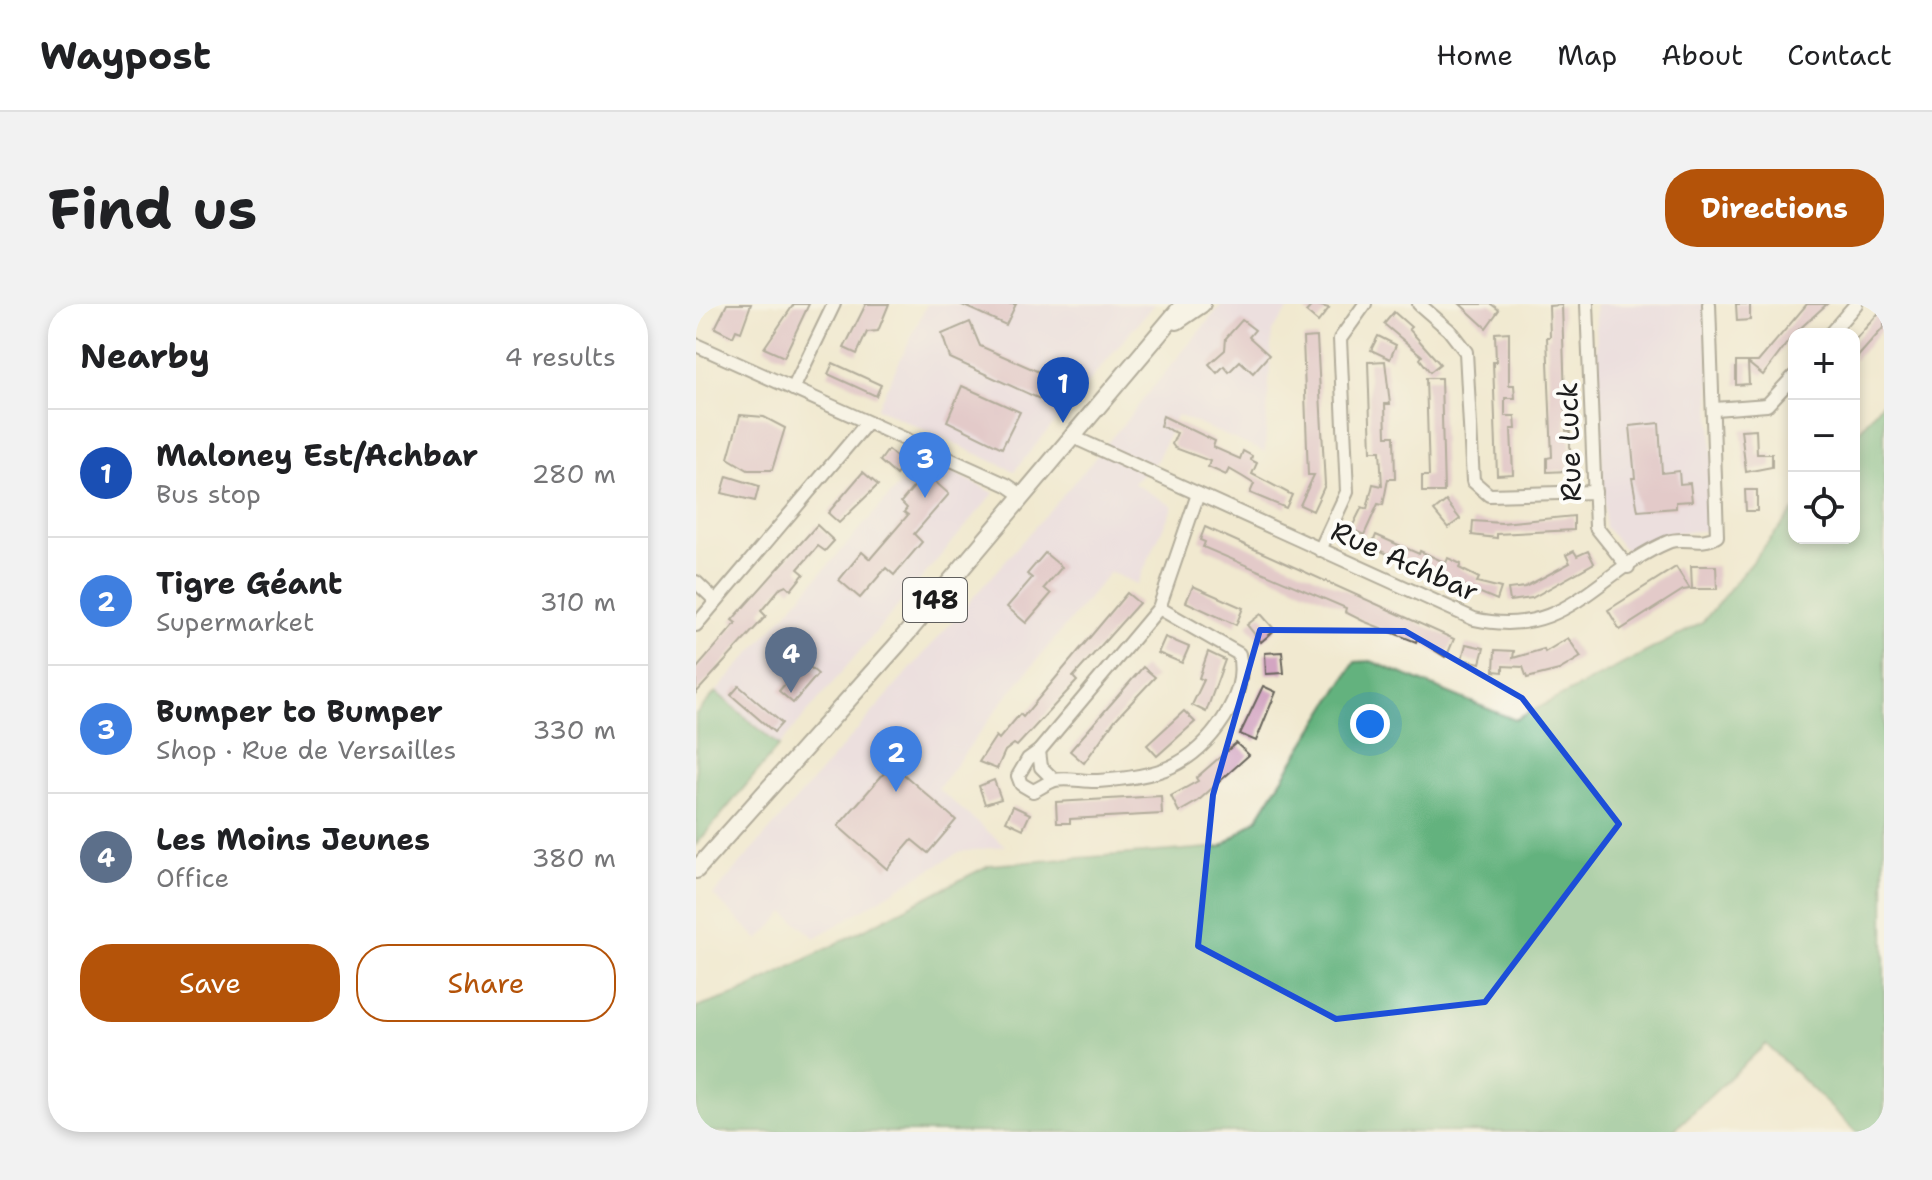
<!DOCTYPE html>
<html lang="en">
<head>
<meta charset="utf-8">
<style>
	body { margin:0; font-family:"Shantell Sans",sans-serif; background:#f2f2f2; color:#202124 }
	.controls { position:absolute; right:24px; top:24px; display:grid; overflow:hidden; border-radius:16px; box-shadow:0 4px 12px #0003 }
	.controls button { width:72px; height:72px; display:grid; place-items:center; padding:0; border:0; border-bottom:2px solid #e0e0e0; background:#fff; color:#202124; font:40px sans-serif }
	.you { position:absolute; left:674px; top:420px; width:28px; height:28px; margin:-20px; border:6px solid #fff; border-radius:50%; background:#1a73e8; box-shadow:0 0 0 12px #1a73e833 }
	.badge { display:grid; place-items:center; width:52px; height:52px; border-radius:50%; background:#b45309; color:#fff; font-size:26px; font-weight:700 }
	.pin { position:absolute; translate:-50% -66px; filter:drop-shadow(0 2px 4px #0008) }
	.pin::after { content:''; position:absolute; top:42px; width:28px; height:24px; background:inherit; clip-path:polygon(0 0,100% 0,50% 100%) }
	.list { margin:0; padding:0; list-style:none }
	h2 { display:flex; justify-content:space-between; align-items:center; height:104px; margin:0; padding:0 32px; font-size:34px }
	h2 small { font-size:26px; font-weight:400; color:#757577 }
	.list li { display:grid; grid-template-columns:52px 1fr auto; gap:24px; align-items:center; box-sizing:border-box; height:128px; padding:0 32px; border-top:2px solid #e0e0e0 }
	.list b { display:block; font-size:30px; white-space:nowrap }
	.list p { margin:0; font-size:26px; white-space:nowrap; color:#757577 }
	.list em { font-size:26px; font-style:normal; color:#757577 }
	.actions { display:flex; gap:16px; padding:24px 32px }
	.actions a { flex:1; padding:18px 0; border:2px solid #b45309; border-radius:32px; text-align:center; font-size:28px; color:#b45309 }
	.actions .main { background:#b45309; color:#fff }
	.icon { flex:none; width:44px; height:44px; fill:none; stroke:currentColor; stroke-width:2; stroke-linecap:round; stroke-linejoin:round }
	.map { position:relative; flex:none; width:1188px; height:828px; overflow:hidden; border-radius:32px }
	header { display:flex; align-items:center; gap:48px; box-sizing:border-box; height:112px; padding:0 40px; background:#fff; border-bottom:2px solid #e0e0e0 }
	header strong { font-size:38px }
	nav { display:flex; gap:44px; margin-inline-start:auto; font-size:28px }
	.intro { display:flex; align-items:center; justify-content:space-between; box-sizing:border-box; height:192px; padding:0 48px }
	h1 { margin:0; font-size:56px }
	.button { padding:20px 36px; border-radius:32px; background:#b45309; color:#fff; font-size:28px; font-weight:700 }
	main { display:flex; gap:48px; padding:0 48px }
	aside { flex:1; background:#fff; border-radius:32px; box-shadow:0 4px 12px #0003 }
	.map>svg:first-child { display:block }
</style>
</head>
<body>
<header>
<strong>Waypost</strong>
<nav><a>Home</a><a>Map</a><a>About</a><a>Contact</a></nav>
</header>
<div class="intro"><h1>Find us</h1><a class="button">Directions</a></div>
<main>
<aside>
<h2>Nearby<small>4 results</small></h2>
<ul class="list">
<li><span class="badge" style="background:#1a4fb4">1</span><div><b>Maloney Est/Achbar</b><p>Bus stop</p></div><em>280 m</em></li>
<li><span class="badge" style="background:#3f7fe0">2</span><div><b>Tigre Géant</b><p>Supermarket</p></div><em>310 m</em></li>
<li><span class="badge" style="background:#3f7fe0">3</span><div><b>Bumper to Bumper</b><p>Shop · Rue de Versailles</p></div><em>330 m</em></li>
<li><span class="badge" style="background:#5c6f8a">4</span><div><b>Les Moins Jeunes</b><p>Office</p></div><em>380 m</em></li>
</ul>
<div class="actions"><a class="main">Save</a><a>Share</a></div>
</aside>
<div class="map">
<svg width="1188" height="828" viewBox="0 0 1188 828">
	<rect width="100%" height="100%" fill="#fdfcf7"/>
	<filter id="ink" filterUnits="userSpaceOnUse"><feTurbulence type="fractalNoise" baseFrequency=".0125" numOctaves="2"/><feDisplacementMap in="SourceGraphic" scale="16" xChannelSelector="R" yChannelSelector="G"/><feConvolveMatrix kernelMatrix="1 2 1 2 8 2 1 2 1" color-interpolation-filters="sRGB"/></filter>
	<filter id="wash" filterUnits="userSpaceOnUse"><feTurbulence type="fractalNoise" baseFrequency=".006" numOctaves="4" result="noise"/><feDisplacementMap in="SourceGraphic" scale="32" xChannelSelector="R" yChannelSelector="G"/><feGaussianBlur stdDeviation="1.8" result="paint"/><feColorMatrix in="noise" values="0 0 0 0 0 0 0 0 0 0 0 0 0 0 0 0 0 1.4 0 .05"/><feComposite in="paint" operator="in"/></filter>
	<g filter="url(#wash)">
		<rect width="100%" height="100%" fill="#f1e9d0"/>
		<g fill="#e6d3f0">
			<polygon points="231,0 458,0 318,167 181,104"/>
			<polygon points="526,0 597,0 576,27 569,148 481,111 461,156 437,179 477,202 441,280 414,268 308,396 242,485 309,542 263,548 119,634 89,608 63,636 17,591 393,161"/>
			<polygon points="899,0 1011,0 1019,226 970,229 935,252 909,223"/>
			<polygon points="228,153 298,189 83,442 20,388"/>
		</g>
		<g fill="#63b27e" stroke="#40674d" stroke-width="2">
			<polygon points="1188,96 1188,828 1160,828 1070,740 976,828 0,828 0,704 44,689 293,561 525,543 561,515 659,358 675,357 819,416 1006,319 1098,206 1098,234 1158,234 1158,133"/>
			<polygon points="20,388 83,442 0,541 0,410"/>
		</g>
		<g id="blocks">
			<g fill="#d3a5c2">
				<polygon points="31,0 55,0 45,28 40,26 37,33 19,24"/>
				<polygon points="98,0 113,0 88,53 68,44"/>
				<polygon points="170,0 193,0 182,27 171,28 161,50 148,44"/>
				<polygon points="264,0 320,0 310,21"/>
				<polygon points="617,0 633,4 622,18 610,8"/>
				<polygon points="764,0 795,0 803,6 790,24"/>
				<polygon points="1040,0 1054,0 1054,16 1041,17"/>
				<polygon points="1111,0 1131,0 1098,30 1067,71 1052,59 1053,80 1040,81 1040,58 1062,58"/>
				<polygon points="866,1 870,127 874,127 874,146 871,147 872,167 851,168 851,154 856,153 851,33 854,33 853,2"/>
				<polygon points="1188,3 1188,23 1158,57 1158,37"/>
				<polygon points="698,8 715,23 713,25 744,60 734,68 724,55 726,52 688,20"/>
				<polygon points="546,16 559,26 553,33 573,51 557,69 544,57 533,68 528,62 521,69 513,60 529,46 530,34"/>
				<polygon points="274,18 284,42 357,74 346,96 254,54 246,30"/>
				<polygon points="813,28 813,81 818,81 819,94 809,94 809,112 819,112 820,125 815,125 817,170 801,171 797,58 800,58 799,29"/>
				<polygon points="682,32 700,41 694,55 675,46"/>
				<polygon points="621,33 629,181 617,207 604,201 618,171 612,171 607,34"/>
				<polygon points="689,57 694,100 689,100 690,132 698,132 699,175 692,175 687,201 682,200 668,231 655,225 666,203 671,205 677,180 686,182 684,147 675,147 672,58"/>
				<polygon points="137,59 185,81 180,92 132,70"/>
				<polygon points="730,74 745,74 748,188 726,188 726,172 733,172"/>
				<polygon points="266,82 324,108 306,144 251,117"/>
				<polygon points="44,111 68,113 89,124 76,166 52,166 32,154"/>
				<polygon points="467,112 519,137 517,143 544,155 547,147 556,152 555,156 561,159 556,170 596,191 590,204 554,189 558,180 547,173 533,165 530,171 512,163 514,157 479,144 476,140 481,129 464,122"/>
				<polygon points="963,119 966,169 983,167 984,180 994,179 996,197 980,198 980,204 942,207 936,174 939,174 934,122"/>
				<polygon points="1060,125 1061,150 1076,150 1076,163 1050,168 1045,126"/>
				<polygon points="192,146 209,160 200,171 184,157"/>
				<polygon points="167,168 182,181 143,219 132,209"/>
				<polygon points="31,172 63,182 59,197 26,189"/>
				<polygon points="226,173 231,178 235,174 253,190 218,230 226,238 198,271 190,264 164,294 143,276 166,248 174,255 212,211 208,208 211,204 205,198"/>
				<polygon points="1049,186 1061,186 1061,207 1050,207"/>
				<polygon points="750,197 764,215 752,224 738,207"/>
				<polygon points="878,212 878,226 801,230 801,234 776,231 777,217 806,219"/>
				<polygon points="121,221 138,237 129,247 122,242 102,265 108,270 95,286 90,281 85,283 65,307 70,312 0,389 0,365 40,319 36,316"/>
				<polygon points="509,223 758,335 752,349 749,353 721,335 720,338 667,317 649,308 650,304 507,243 509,238 504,236"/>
				<polygon points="680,231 723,250 724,247 750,259 752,254 765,260 763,264 783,274 781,278 805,284 801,296 675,243"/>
				<polygon points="878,247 881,252 892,247 898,259 836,294 814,297 812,285 829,283 874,259 870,251"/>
				<polygon points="349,249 366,263 348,284 355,290 330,319 311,303 336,274 331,270"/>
				<polygon points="995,262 1020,262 1021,285 996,285"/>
				<polygon points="980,263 994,285 987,286 924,326 912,306"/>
				<polygon points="497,282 547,304 540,321 490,298"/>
				<polygon points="431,289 443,299 377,373 381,377 367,392 321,442 318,440 309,447 301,465 283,458 300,432 303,435 324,410 327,413"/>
				<polygon points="565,310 579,326 565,338 551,321"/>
				<polygon points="469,333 493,343 486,359 462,349"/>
				<polygon points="872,334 885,353 863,366 831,374 827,363 807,362 807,368 798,367 799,346 818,347 817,354 848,345 849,348"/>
				<polygon points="770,340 788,344 784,359 766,355"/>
				<polygon points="512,348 529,356 510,408 496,401 508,376 503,374"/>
				<polygon points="586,348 588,369 570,370 569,349"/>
				<polygon points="108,358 122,370 97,399 83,387"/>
				<polygon points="447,363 459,373 419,416 388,459 374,447"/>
				<polygon points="43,382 86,419 78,428 35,391"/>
				<polygon points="567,382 580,388 560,437 544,430"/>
				<polygon points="488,407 499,418 461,452 451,441"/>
				<polygon points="540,439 553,451 502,497 483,508 475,492 502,477 500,474"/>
				<polygon points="196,460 260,516 232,549 216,536 191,565 142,522"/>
				<polygon points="298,476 305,495 289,500 283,482"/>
				<polygon points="465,492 466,510 374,515 374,519 361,519 360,498"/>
				<polygon points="317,502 334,510 327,525 310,517"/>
			</g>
		</g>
	</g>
	<g filter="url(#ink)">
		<use href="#blocks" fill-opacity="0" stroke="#67645b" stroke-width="2"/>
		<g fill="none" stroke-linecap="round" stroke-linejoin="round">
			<defs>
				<g id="minor">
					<polyline points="723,0 753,26 770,48 777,177 793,191 899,188"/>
					<polyline points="891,0 900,223 932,263"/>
					<polyline points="0,4 2,0"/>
					<polyline points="1134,30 1160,0"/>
					<polyline points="0,41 311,181 327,192"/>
					<polyline points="97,85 138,0"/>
					<polyline points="1019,105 1071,101 1098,72"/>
					<path d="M 377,133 L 778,315 C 871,336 898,269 972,238 C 987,232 1006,242 1021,232 L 1013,0"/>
					<polyline points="624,246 651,188 644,35 669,0"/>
					<polyline points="0,278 20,297"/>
					<path d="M 463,304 L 543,350 C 548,374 541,393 528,414 C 496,464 460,473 402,477 C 389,478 372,473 359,476 C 352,478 344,484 337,487 L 325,480 L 322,472 L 332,455 L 343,447 L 463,304 L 502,190"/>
					<polyline points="0,321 170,120"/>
					<polyline points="343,447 345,463 358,476"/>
				</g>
				<g id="major">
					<polyline points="481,17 506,0"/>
					<polyline points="0,566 201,341 488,0"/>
				</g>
			</defs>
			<use href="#minor" stroke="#67645b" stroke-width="16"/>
			<use href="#major" stroke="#67645b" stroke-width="20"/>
			<use href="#minor" stroke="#fff" stroke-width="12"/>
			<use href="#major" stroke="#fff" stroke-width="16"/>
		</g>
	</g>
	<path d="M0 0H1188V828H0ZM 564,326 L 709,327 L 826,394 L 923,520 L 789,698 L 640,715 L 502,642 L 517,491 Z" fill="#f1e9d0" fill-opacity=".55" fill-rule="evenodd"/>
	<path fill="none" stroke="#1d4ed8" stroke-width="6" stroke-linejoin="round" d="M 564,326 L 709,327 L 826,394 L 923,520 L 789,698 L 640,715 L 502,642 L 517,491 Z"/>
	<g text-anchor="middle" stroke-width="8" stroke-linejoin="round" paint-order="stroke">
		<rect fill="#fdfcf7" stroke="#605f5e" stroke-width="2" x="207" y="274" width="64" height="44" rx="6"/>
		<g font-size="26" font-weight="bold" fill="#1c1c1c">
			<text x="239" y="305">148</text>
		</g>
		<g font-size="28" fill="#1c1c1c" stroke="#fdfcf7">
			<text transform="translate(873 138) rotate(-92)" y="10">Rue Luck</text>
			<text transform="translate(709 257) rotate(24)" y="10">Rue Achbar</text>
		</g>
	</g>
</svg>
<div class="controls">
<button>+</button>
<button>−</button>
<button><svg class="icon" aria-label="locate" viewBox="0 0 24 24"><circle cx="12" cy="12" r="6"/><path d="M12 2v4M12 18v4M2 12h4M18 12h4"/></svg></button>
</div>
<div class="you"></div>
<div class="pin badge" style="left:367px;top:119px;background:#1a4fb4">1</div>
<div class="pin badge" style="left:200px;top:488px;background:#3f7fe0">2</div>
<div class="pin badge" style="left:229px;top:194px;background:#3f7fe0">3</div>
<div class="pin badge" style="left:95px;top:389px;background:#5c6f8a">4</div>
</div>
</main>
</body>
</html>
